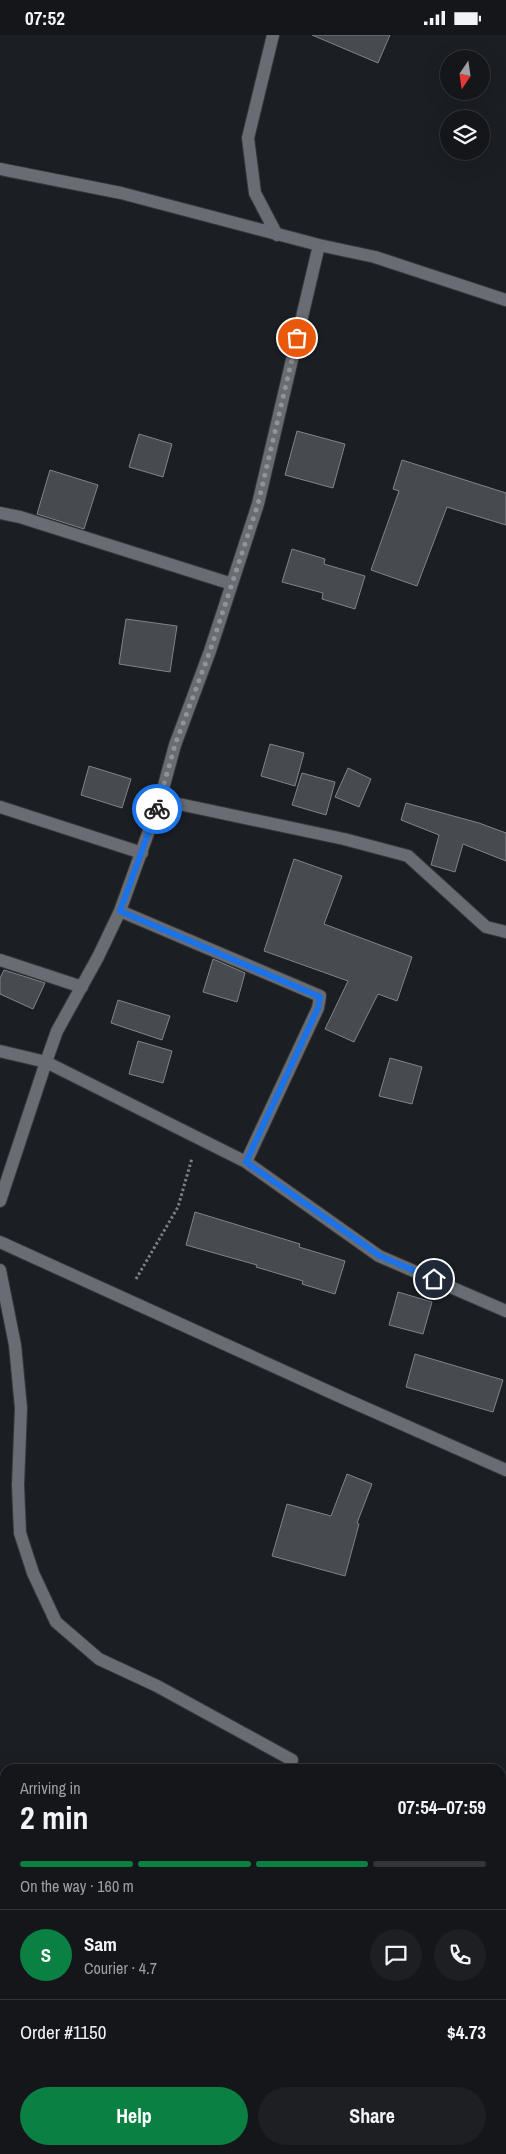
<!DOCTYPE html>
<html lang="en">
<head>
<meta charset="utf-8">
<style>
	:root { --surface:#14161a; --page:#1d1f23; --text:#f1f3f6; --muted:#9d9fa2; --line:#333539; --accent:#0b8043 }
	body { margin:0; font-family:"Archivo Narrow",sans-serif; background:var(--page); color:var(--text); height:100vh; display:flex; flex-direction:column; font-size:19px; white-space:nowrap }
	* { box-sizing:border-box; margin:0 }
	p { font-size:16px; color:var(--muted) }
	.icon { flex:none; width:28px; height:28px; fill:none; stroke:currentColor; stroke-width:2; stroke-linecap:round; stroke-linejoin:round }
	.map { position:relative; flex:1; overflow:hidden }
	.details { position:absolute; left:0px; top:1729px; width:506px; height:391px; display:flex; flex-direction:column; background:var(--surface); border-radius:15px 15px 0 0; box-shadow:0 5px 20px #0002,0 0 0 1px var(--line) }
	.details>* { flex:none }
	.needle { width:32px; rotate:193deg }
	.controls { position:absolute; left:440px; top:15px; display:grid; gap:10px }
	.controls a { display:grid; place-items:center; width:50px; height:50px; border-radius:50%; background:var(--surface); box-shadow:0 5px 20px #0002,0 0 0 1px var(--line); font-size:25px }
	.pin { position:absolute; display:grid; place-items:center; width:42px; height:42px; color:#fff; margin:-21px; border:2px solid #fff; border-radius:50%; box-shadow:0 1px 5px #0007 }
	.courier { position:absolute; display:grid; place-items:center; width:50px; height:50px; margin:-25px; border:4px solid #1a73e8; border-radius:50%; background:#fff; color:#222; box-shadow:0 1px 6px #0007 }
	.head em { font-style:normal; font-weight:800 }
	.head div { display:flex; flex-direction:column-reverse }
	.head { display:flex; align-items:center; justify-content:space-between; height:85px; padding:0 20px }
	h1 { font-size:32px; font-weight:800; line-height:38px }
	.bar { display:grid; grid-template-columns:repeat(4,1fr); gap:8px 5px; align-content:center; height:60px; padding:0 20px }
	.bar i { height:6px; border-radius:4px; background:var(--line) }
	.bar .current { background:var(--accent) }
	.bar p { grid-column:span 4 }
	.line { display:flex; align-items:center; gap:12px; padding:0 20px; border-top:1px solid var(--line) }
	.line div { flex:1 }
	.round { display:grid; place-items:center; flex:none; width:52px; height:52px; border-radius:26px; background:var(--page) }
	.button { display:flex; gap:10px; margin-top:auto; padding:10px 20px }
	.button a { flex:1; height:58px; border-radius:30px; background:var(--accent); color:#fff; font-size:20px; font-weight:800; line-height:58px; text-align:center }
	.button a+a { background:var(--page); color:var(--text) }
	.status { display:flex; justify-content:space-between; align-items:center; height:35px; padding:0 25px; background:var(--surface); direction:ltr }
	.status svg { height:14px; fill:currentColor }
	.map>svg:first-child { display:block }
	.building { fill:#474a4f; stroke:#80848a }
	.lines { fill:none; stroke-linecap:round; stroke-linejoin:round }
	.minor-casing { stroke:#36383c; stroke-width:14 }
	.path { stroke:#7c7f83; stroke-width:3; stroke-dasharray:2.5 2.5; stroke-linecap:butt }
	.minor { stroke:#696d73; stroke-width:12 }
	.done { stroke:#919397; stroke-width:5; stroke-dasharray:0 9 }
	.route { stroke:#1a73e8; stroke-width:6 }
</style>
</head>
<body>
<div class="status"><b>07:52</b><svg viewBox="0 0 49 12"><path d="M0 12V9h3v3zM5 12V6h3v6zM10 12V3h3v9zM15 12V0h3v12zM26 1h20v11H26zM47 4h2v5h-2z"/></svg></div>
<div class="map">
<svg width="506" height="2119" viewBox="0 0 506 2119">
	<rect width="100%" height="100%" fill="#1b1e23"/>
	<path class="building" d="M312 0H390L378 28Z
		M297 396 345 409 333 453 285 440Z
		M139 399 172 409 163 442 129 432Z
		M402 425 506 458V490L447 472 417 551 371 535 399 456 393 454Z
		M50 435 98 450 84 494 37 479Z
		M292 514 325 524 324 529 365 541 355 574 322 564 323 558 282 547Z
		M126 584 177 591 170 637 119 629Z
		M270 709 304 718 295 751 261 741Z
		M89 731 131 744 122 773 81 760Z
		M348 733 371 744 359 772 335 762Z
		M302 738 335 747 326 780 292 770Z
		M406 768 479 788 506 798V826L463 809 455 837 431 830 439 800 401 785Z
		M294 824 342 841 324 889 412 922 397 966 378 959 354 1007 325 994 348 946 264 916Z
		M213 924 245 938 237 967 203 957Z
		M4 935 45 948 33 974 0 959V943Z
		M118 965 170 981 162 1005 111 988Z
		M138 1006 172 1016 163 1048 129 1039Z
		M390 1023 422 1032 412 1069 379 1061Z
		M195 1177 300 1209 299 1212 345 1226 335 1259 302 1249 303 1246 256 1232 257 1230 186 1210Z
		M398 1257 432 1267 423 1299 389 1290Z
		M415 1319 503 1345 493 1377 406 1352Z
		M347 1439 372 1449 357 1488 359 1489 345 1541 272 1521 287 1469 331 1481Z"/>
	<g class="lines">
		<g class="minor-casing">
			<path id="minor" d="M273 0 248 103 255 158 277 200
				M0 134 121 158 319 210
				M0 478 20 482 232 549
				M160 765 344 804 408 821 486 892 506 897
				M0 772 142 818
				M120 876 320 961 318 973 246 1127
				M0 925 82 952
				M0 1016 46 1027 57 996 98 922 120 876 160 765 175 710 210 616 258 469 319 210 375 222 506 265
				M0 1166 46 1027 246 1127 379 1221 506 1276
				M0 1207 343 1363 506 1435
				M0 1235 15 1310 21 1373 18 1450 20 1498 33 1538 56 1587 99 1624 157 1651 292 1725"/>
		</g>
		<path class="path" d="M136 1244 178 1172 192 1123"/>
		<use href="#minor" class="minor"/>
	</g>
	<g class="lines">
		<path class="done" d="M157 774 175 710 210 616 258 469 297 303"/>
		<path class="route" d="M157 774 120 876 320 962 318 973 246 1127 380 1221 434 1244"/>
	</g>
</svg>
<div class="controls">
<a><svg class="needle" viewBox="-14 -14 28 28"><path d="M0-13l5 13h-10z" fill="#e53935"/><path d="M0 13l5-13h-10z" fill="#9d9fa2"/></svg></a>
<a><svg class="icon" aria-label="layers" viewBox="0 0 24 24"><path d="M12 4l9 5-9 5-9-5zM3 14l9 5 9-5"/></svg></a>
</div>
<div class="pin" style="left:297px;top:303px;background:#ea580c"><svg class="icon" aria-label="bag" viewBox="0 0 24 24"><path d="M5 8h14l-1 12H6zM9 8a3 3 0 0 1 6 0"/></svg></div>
<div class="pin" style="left:434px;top:1244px;background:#1f2937"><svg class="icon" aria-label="home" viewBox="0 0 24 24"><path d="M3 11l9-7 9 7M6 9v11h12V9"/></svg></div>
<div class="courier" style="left:157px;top:774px"><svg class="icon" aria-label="bike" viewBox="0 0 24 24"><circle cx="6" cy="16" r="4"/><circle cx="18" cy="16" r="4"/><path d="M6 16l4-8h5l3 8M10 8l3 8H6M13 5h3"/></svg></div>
<section class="details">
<div class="head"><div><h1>2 min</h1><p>Arriving in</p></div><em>07:54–07:59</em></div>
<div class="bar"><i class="current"></i><i class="current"></i><i class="current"></i><i></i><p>On the way · 160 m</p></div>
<div class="line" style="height:90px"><b class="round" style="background:var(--accent);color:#fff">S</b><div><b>Sam</b><p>Courier · 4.7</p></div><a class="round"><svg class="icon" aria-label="chat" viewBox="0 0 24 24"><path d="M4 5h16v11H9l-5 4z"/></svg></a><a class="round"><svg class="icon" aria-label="phone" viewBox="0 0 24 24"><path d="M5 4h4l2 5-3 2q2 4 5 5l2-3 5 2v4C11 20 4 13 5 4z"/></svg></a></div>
<div class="line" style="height:65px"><div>Order #1150</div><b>$4.73</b></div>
<div class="button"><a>Help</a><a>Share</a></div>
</section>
</div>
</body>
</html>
